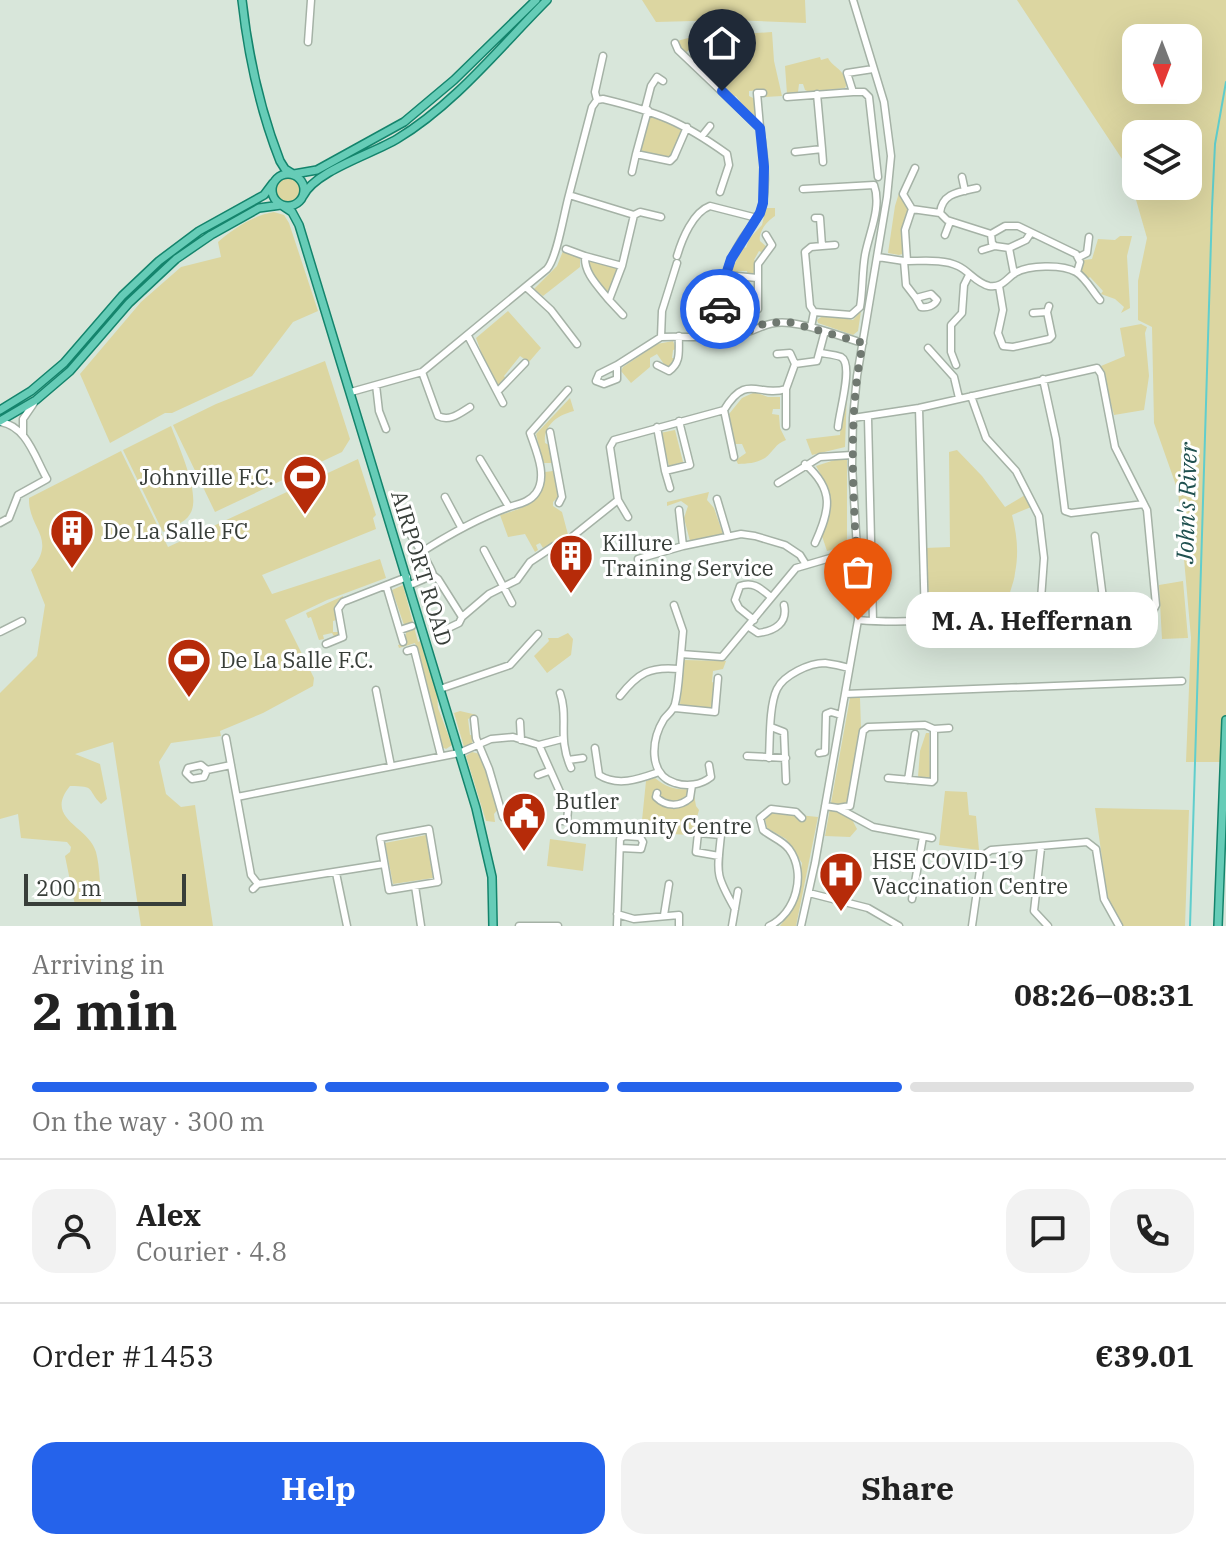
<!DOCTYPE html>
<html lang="en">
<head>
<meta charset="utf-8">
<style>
	:root { --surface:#fff; --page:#f2f2f2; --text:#222; --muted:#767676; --line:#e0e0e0; --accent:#2563eb }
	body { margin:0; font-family:"IBM Plex Serif",serif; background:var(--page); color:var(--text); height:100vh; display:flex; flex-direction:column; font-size:30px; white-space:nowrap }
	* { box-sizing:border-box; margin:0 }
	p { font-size:26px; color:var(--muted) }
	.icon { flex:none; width:44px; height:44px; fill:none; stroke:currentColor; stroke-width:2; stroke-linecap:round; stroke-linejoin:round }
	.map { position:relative; height:926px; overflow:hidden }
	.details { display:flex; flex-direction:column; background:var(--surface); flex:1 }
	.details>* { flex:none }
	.needle { width:52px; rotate:180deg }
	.tools { position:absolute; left:1122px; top:24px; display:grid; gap:16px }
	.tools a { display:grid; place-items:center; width:80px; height:80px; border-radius:16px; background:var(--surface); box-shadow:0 8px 32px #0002; font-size:40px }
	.scale { position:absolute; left:24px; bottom:20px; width:162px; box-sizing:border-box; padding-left:8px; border:4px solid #383e39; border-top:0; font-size:22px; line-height:28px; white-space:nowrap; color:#383e39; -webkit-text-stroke:6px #fff; paint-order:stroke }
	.pin { position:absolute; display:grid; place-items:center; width:68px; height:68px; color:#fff; margin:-82px -34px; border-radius:50% 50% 50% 0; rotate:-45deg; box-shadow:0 0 8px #0007 }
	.pin .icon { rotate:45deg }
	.courier { position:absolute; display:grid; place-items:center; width:80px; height:80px; margin:-40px; border:6px solid #2563eb; border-radius:50%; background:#fff; color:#222; box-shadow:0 2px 10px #0007 }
	.bubble { position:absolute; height:56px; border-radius:24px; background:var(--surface); box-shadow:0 8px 32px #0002; font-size:26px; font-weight:700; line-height:56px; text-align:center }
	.overview em { font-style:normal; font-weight:700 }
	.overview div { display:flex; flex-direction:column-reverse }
	.overview { display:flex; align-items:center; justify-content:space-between; height:136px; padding:0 32px }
	h1 { font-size:52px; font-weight:700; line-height:60px }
	.bar { display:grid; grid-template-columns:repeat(4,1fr); gap:12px 8px; align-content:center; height:96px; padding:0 32px }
	.bar i { height:10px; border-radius:6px; background:var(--line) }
	.bar .selected { background:var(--accent) }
	.bar p { grid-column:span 4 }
	.line { display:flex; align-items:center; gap:20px; padding:0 32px; border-top:2px solid var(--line) }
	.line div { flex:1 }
	.round { display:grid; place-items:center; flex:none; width:84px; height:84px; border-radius:24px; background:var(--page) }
	.action { display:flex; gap:16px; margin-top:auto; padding:16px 32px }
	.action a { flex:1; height:92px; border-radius:24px; background:var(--accent); color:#fff; font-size:32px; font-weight:700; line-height:92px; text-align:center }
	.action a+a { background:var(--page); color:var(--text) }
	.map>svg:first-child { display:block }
	.green { fill:#dcd6a1; fill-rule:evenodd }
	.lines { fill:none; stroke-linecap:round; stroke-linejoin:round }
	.stream { stroke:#60cecd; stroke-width:2 }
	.minor-casing { stroke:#a5b2a6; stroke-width:9 }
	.major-casing { stroke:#14846c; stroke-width:10 }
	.minor { stroke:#fff; stroke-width:6 }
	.major { stroke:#66ccb7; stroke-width:7 }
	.done { stroke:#707971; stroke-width:8; stroke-dasharray:0 14.4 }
	.route { stroke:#2563eb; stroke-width:10 }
	.labels { text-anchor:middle; stroke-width:6; stroke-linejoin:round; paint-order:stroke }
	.poi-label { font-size:22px; fill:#383e39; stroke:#fff; text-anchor:start }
	.street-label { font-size:22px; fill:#383e39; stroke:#fff }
	.water-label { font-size:24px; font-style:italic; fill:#1f504f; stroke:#fff }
</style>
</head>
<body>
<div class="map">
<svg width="1226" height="926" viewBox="0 0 1226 926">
	<rect width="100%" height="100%" fill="#d8e6da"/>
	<path class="green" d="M642 0H805L806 23 730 20 656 22Z
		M1017 0H1226V762H1186L1191 638 1178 491 1154 423 1152 327 1138 320V281L1147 238 1126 165ZM1136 38H1188V90H1136ZM1136 134H1188V186H1136Z
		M772 32 774 61 782 96 765 97 764 90 749 91V96L755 99V116H751L736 96 733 97 705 71 706 67 699 61 691 59 696 50 693 47 685 53 677 41 692 37Z
		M820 57 821 60 828 58C834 69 843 67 847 84L845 88 809 92 805 90 803 84H799L798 92 787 94 785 66Z
		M650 114 683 127 672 155 667 158 641 152Z
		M275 190a13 13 0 1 1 26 0a13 13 0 1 1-26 0Z
		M899 193 909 209 902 231 906 253 899 255 888 253 895 206Z
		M766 208H775V216C767 221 758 232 760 241L768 248 763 253 759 251 754 260 757 262 753 275 748 276 747 271H738L737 275 731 272 743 246 746 248 749 239 762 225Z
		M274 212 284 215 289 223 318 311 293 322 252 376 172 413H165L110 443 80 374 141 302 181 267 221 257 218 242C233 229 254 215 274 212Z
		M1120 236H1132L1127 256 1130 308 1121 313 1124 307 1115 299 1101 294 1103 291 1090 277 1088 279 1081 272 1084 260 1092 259 1098 239 1115 240Z
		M563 251 580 257V267L543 296 534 289 557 266Z
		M589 261 616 268 617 272 609 292 605 291 588 269Z
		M508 311 541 348 529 362 520 356 504 376 507 380 499 386 488 371 476 338Z
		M861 311 858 331 853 335 818 323 817 320 824 315 853 320Z
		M1141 324 1147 327 1145 333 1149 376 1144 410 1114 415 1101 366 1125 356 1120 328Z
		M673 341 676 349 673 350 672 358H676L671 368 666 367 657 354 650 358V367L631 383 621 371 623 367 657 344Z
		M325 361 350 439 342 452 215 512 173 425 216 404Z
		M847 390 845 447 812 455 806 439 840 435 842 405Z
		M755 392 768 397H780V409H773L772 414 779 415 780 428 786 440C775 444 774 451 765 458 757 463 747 464 738 464L736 460 746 453 742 444H734L729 414 742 398Z
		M570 398 574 411C558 415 543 425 545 443L551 446 554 463H543L536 434Z
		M171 426C178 445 202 496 190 514 185 523 172 527 163 532L123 450Z
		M675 430 683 462 669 466 660 433Z
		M957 450 982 476 1005 507 1025 495 1031 507 1012 515C1017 535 1019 553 1015 573 1014 584 1008 593 1008 605L1031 607V610L935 616 929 613 925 548 950 547 949 452Z
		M121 451 168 547 358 459 376 515 373 518 376 529 262 575 272 594 380 559 386 578 327 600 285 620 314 678 313 686 263 713 220 731 221 736 171 743 159 762 166 794 181 807 195 805 213 926H141L113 742 75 754 100 764 107 799 101 804C86 789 97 786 70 786 43 819 89 826 96 852 100 868 100 886 101 902L75 905 65 856 70 852 71 847 67 842 21 838 18 814 0 819V693L37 656 45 605 31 570C58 538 28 529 29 498Z
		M847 456V546L827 551 822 536C835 507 832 493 816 466Z
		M553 471 556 472 559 496 553 502V506L562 512 575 561 568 564 552 552 556 548 554 544 543 548 540 543 536 545 538 550 535 552 525 534 508 537 500 515C527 507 542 503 545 472Z
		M709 492 707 500 714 508 723 534 690 541 684 518 688 506 681 501 667 506V502Z
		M1183 581 1188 638 1162 639 1159 585Z
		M403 585 418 642 420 641 437 695 438 708 452 745 446 749 442 747 415 643 399 648 398 645 406 643V631L414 628 404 625 392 590Z
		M343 596 344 599 336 606V620L333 621V632H339L340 637 335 638 332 633 323 635 324 639 319 640 311 617 308 618 306 613Z
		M568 633 573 639 571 655 547 673 534 656 549 641 548 638H558Z
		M683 660 726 661 723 669 713 671 712 682 716 684 713 708 680 705Z
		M850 698H860L861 728 847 810 857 829 850 837 825 836Z
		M460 711 477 715 468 719 470 735H474L472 744 468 747H464L454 713Z
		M926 733H929L930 777H918L920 751Z
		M472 752 480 754 485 764 498 809 494 814 495 822 486 821 466 756Z
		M655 778C668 789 677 790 693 789L696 806 699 810 692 835 649 833 641 830 646 781Z
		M945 791 967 792 969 815 976 816 979 850 939 845Z
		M1095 808 1189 810 1185 926H1123L1108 901Z
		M770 812 818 817 796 926H780L794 907 802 863 786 839 767 828 765 819Z
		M426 835 433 878 393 884 385 843Z
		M550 839 586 844 583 871 547 866Z"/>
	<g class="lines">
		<path class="stream" d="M1190 926 1212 208 1215 144 1226 82"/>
		<g class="minor-casing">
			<path id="minor" d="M308 42 311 0
				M675 43 678 50 760 128C764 152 767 179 763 203 760 218 749 228 741 241 723 269 718 303 721 337
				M873 69 847 73 853 92H864L869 97 878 177
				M787 97 853 92
				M597 100 603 99C657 112 681 121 727 154L729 165 720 192
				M645 109 651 86 657 77 663 81
				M648 110 636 154 670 161 674 157 687 127
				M760 127 757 93H763
				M702 136 710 126
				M822 149 823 162
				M795 152 822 149 817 94
				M915 168 903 194 912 209 940 213
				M632 172 636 154
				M962 177 965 191
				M977 188C959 192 942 193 940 213L947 220 991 234
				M803 189 874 185C882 207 869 233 865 255 862 272 863 290 860 307L851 315 814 312 811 327
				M569 195 592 107 597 100 595 92 603 56
				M991 234 1005 226H1018L1076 254 1080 262 1077 272
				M991 234 992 243 995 246 1009 248
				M945 235 950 222
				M822 246 835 245
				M1009 248 1026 240 1030 234
				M1009 248 1014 274
				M566 249 585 256
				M982 250 995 246
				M677 256C682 239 693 212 710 206L757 218
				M878 257 904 261
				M1079 257 1087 253 1089 237
				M904 261 906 285 916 298 931 294 937 300C934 306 927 308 921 307L916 298
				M907 261 905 230 912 209
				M909 261C924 261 944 259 958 266 969 271 976 283 989 286 1002 288 1006 279 1015 273 1028 265 1062 264 1076 272 1085 277 1093 292 1100 300
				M727 275 757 278
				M999 286 1003 310 998 333 1003 346 1013 347 1049 339 1052 336 1047 312 1049 306
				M526 287 551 310 577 344
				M609 300C599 287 584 274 585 256L622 266
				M758 309V264L772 245 766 235
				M814 312 810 306 805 252 811 247 822 246 820 218H815
				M1033 313 1047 312
				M623 315 609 300 622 266 634 215
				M468 336 503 403
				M661 337C687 336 711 339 737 335 759 331 765 320 790 323 815 326 839 336 863 343
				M661 337 662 311 677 263
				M928 348 954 377 959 398
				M821 353C827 354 836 355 841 357 854 364 839 412 838 427
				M777 354 790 353 795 364
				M617 365 599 374 596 381 604 384 617 379V365L661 337
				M657 365 669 371C682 362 678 350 679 336
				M956 365 951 352V325L962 313 964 285 969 275
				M422 372 438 416C450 422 460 413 470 407
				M1043 379 1056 439 1065 511 1071 513 1144 504
				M376 385 379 411 386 429
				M498 391 525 363
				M351 392 422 372 547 269C557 258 564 213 569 195L634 215 640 212 661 217
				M971 396 986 438 1016 471 1039 516 1044 558 1040 613
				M919 408 925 619
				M724 410 734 457
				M853 418 919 408 1097 368 1101 374 1115 447 1147 510 1156 605 1153 611C1114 617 1076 612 1036 614 978 616 916 625 858 620
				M868 418 873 621
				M0 422C27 426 35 458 47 479L18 495 9 518 0 523
				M786 426V389L795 364 817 361 825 331
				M657 427 665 471 690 465 679 421
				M550 432 562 497 559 503
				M23 435V419L34 403
				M480 459 509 507
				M805 464C835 490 830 510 815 543
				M665 471 670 488
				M778 483 820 457 852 455
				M445 497 461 527
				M717 499 728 536
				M618 500 628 517
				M679 510 683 546
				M401 519C408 532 432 566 433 575L438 579 462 617
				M573 536 618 500 610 447 614 440 724 410C747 372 758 398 786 389
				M1095 536 1105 614
				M484 550 512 603
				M420 553C448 535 476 519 509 507 518 504 530 502 536 493 548 476 536 451 530 433L568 390
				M639 569 638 559 683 546 741 534 755 536 785 545 800 555 805 563
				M386 585 403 642
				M410 585 433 575
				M674 605 683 631 681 654
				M754 620 739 608 735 600 740 586C754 581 761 589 771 597
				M749 627 758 633C775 631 788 623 784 605
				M400 630 412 626
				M0 632 22 621
				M438 633 459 623 462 617 489 594 517 580 530 562 554 546
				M326 644 343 637 338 609 343 602 407 577
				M407 651 414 649 441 756
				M440 689 510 665 538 634
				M376 690 391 766
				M560 693C569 718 557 737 571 768
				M845 694 1182 681
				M620 696C638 673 650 666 679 669
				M675 708 715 712 718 678
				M474 719 476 738 489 769 503 817
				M520 722 521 740
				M771 727 784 732 786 781
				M934 729 949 728
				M226 738 251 875 258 884
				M539 745 568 810 567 821H559
				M595 748 599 775C618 787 639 779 659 772
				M819 753 825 752 826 714 831 712 841 715
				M747 756 786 758
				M769 758C770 740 769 705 777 689 784 675 809 663 825 663 833 664 842 666 849 668
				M568 760 583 758
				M709 765 711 777C701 785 687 787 675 783 648 775 651 740 664 719 668 714 673 711 675 704 679 689 679 671 681 654L722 657 796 568 837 556 857 554
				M207 770 201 765 188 768 186 773 192 779 204 777 207 770 231 765
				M538 775 549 771
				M908 780 915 734
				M657 793 656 797C666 807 680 807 690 798L692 785
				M237 797 459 753 491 739 513 737 539 745 562 739
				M825 806 838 808 873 827 932 838
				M838 808 850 806 863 731 868 727 925 725 934 729V780L932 782 888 778
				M429 829 438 882 389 890 380 838Z
				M1041 848 1034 911 1048 926
				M719 856 696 852 698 833 721 835C717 874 715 874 735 909
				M336 873 347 926
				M415 886 421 926
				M253 889 258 884 384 864
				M809 893 868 908 899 926
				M912 899 923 837
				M617 914 634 919 679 915V925
				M664 915 669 884
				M519 926H558
				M617 926 620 839 624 836 640 837 643 842 641 849 620 848
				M732 926 738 891
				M769 926C796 914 807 873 789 849 782 840 771 837 763 830L760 818 771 809 796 812 802 818
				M801 926 815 863 858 620 859 583 852 465 853 418 857 376 887 197 891 156 884 102 853 0
				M972 926 981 863 985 854 991 850 1087 842 1096 849 1104 899 1119 926"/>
		</g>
		<g class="major-casing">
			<path id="major" d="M242 0C248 54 260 110 280 161L285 169 293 174
				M272 190a16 16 0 1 1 32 0a16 16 0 1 1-32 0Z
				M294 174 317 170 404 122 454 80 536 0
				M303 196C315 171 372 154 397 139 455 104 500 47 547 0
				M283 206 292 212 299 225 476 808 492 877 493 926
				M0 410 31 391 64 363 122 296 159 261 199 231 264 195 273 183
				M0 421 36 400 70 371 129 303 176 259 211 235 259 208 281 205
				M1218 926 1226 720"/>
		</g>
		<use href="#minor" class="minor"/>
		<use href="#major" class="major"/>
	</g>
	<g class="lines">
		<path class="done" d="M720 309 721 337 757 329 764 323 789 322 863 343C850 404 852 465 855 527 857 558 860 588 858 620"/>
		<path class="route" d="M720 309 721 290 731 259 760 213 763 203 764 167 760 128 722 91"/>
	</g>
	<defs>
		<g id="stadium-pin" transform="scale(2.3)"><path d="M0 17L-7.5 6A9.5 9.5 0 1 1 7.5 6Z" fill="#b62b09" stroke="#fff"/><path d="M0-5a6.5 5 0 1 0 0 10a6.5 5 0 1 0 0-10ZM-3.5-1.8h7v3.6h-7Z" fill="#fff"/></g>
		<g id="building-pin" transform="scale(2.3)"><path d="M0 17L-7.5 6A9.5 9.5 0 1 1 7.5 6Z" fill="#b62b09" stroke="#fff"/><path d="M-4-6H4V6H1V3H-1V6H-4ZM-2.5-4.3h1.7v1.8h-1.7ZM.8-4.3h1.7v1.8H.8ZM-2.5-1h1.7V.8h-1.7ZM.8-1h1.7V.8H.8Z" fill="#fff"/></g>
		<g id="civic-pin" transform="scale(2.3)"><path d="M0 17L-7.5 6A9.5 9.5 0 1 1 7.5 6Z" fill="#b62b09" stroke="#fff"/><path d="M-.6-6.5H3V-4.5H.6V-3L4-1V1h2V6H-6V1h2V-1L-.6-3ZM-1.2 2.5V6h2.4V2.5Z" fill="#fff"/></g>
		<g id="hospital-pin" transform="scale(2.3)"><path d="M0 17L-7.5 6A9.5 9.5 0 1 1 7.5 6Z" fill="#b62b09" stroke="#fff"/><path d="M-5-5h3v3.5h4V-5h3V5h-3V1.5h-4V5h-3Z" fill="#fff"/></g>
	</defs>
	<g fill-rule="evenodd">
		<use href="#stadium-pin" x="305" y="477"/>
		<use href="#building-pin" x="72" y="531"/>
		<use href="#building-pin" x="571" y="556"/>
		<use href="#stadium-pin" x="189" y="660"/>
		<use href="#civic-pin" x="524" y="814"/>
		<use href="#hospital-pin" x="841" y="874"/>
	</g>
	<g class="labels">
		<g class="poi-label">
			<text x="274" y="485" text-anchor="end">Johnville F.C.</text>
			<text x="103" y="539">De La Salle FC</text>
			<text x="602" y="551">Killure<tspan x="602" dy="25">Training Service</tspan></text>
			<text x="220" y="668">De La Salle F.C.</text>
			<text x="555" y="809">Butler<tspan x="555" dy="25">Community Centre</tspan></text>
			<text x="872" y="869">HSE COVID-19<tspan x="872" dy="25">Vaccination Centre</tspan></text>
		</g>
		<g class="street-label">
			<text transform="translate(422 568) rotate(73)" y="8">AIRPORT ROAD</text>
		</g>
		<g class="water-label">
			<text transform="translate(1187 503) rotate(-88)" y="8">John's River</text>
		</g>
	</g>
</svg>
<div class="tools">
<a><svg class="needle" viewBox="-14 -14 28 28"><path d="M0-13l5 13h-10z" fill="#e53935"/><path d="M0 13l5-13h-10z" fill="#767676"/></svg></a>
<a><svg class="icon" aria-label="layers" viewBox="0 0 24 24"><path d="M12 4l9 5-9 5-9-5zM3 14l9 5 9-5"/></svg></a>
</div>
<div class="scale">200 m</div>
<div class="pin" style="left:858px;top:620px;background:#ea580c"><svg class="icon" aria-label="bag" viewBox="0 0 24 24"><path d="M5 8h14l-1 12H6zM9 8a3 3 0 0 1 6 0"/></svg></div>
<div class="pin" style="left:722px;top:91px;background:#1f2937"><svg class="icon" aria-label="home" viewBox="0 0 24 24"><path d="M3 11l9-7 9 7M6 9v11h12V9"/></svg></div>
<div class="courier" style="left:720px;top:309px"><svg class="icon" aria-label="car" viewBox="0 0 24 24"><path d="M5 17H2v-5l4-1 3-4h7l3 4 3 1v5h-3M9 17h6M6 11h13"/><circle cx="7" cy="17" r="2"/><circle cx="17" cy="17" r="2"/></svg></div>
<div class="bubble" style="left:906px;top:592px;width:252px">M. A. Heffernan</div>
</div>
<section class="details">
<div class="overview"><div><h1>2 min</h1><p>Arriving in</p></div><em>08:26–08:31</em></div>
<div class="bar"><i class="selected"></i><i class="selected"></i><i class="selected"></i><i></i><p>On the way · 300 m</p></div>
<div class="line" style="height:144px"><a class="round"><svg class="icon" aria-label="person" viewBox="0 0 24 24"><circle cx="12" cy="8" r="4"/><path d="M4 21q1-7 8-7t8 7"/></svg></a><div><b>Alex</b><p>Courier · 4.8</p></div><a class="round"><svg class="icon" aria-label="chat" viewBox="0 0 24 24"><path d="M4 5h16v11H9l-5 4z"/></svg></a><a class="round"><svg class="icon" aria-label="phone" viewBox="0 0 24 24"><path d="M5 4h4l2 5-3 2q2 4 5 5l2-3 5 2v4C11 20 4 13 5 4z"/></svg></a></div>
<div class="line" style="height:104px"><div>Order #1453</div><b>€39.01</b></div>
<div class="action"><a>Help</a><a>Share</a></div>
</section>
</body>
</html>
